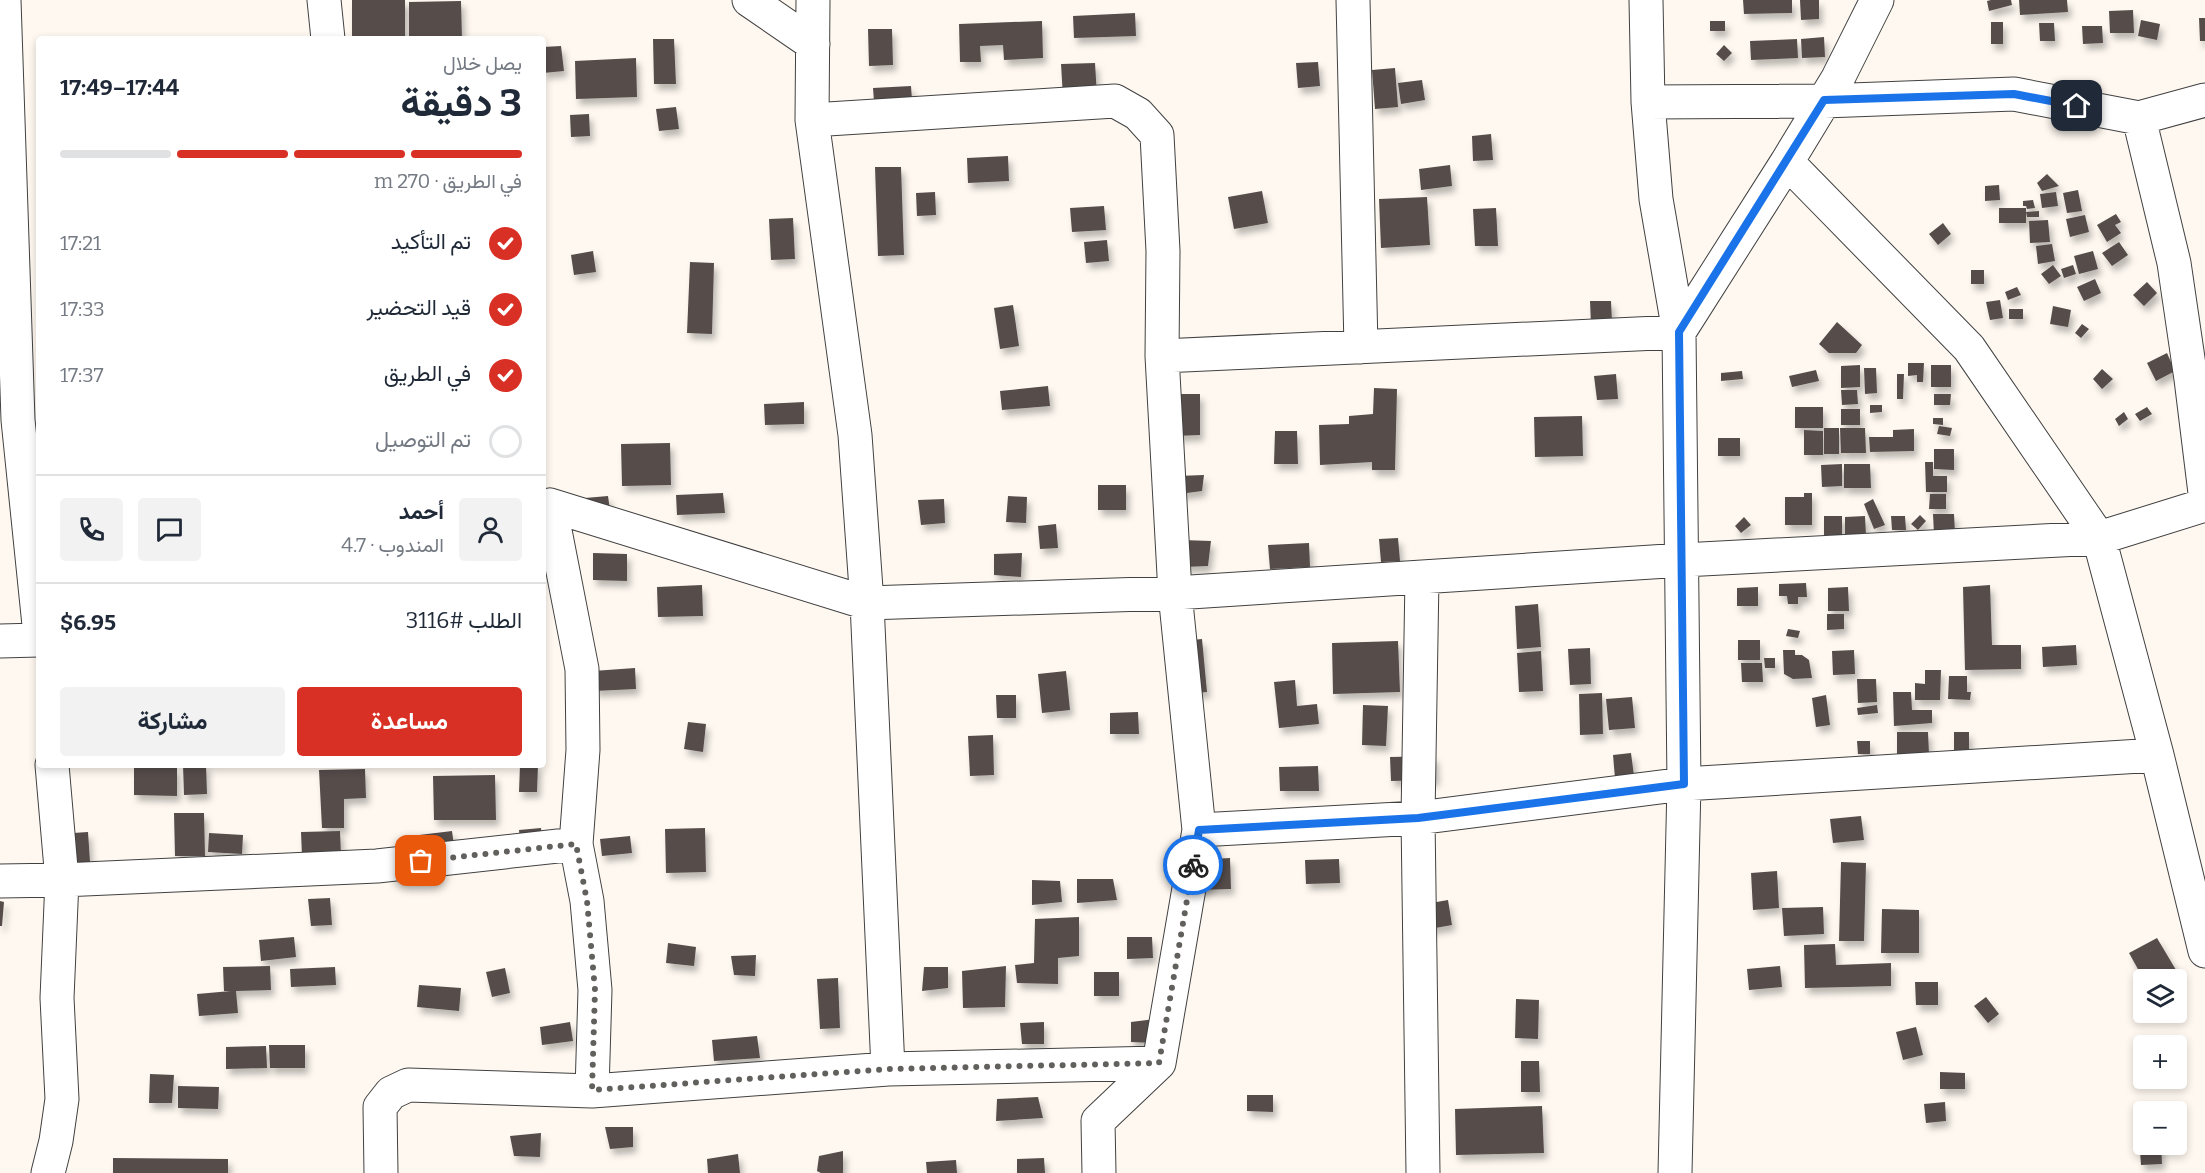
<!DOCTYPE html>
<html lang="ar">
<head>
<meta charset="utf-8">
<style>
	:root { --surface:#fff; --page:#f2f2f3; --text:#1f2937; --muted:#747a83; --line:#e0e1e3; --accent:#d93025 }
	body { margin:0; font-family:Bitter,Vazirmatn,serif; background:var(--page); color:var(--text); direction:rtl; height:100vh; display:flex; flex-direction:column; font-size:22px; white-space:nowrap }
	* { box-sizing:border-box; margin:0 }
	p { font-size:20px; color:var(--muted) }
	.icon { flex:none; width:33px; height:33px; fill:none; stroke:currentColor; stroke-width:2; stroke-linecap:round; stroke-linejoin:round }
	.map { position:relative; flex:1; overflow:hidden; direction:ltr }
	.details { position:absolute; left:36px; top:36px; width:510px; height:732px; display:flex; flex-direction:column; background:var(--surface); border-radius:6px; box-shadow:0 3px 9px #0003; direction:rtl }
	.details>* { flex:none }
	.controls { position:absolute; left:2133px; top:969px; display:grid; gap:12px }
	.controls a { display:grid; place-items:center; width:54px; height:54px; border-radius:6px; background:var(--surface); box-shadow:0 3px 9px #0003; font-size:30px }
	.pin { position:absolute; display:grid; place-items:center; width:51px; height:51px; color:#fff; margin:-26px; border-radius:12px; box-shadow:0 3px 9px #0006 }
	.courier { position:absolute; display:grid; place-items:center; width:60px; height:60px; margin:-30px; border:4px solid #1a73e8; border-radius:50%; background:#fff; color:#222; box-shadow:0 2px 8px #0007 }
	.headline em { font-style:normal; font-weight:700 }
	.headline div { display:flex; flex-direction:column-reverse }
	.headline { display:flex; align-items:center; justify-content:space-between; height:102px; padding:0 24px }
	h1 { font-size:39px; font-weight:700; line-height:45px }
	.bar { display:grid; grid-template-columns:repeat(4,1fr); gap:9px 6px; align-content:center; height:72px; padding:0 24px }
	.bar i { height:8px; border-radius:4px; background:var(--line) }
	.bar .current { background:var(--accent) }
	.bar p { grid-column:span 4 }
	.line { display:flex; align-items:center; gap:15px; padding:0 24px; border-top:2px solid var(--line) }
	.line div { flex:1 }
	.round { display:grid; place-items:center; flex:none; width:63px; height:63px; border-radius:6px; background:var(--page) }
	ol { padding:0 24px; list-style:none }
	li { display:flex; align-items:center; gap:18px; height:66px }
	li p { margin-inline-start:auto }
	li .icon { padding:6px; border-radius:50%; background:var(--accent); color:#fff; stroke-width:4 }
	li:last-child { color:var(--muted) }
	li i { width:33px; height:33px; border:3px solid var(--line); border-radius:50% }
	.button { display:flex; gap:12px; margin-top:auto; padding:12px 24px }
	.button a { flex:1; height:69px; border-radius:6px; background:var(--accent); color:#fff; font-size:24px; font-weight:700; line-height:69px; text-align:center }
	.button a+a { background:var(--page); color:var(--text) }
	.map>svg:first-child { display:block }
	.building { fill:#564d4b; filter:url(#shadow) }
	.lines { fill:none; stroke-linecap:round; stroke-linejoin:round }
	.street-casing { stroke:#414141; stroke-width:35 }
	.street { stroke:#fff; stroke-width:33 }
	.done { stroke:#62605d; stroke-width:6; stroke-dasharray:0 10.8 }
	.route { stroke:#1a73e8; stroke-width:8 }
</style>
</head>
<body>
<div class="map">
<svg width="2205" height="1173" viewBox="0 0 2205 1173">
	<defs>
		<filter id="shadow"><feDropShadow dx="3.5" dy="6" stdDeviation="3" flood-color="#0004"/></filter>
	</defs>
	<rect width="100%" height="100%" fill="#fef8f0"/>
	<path class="building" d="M352 0H405V39H352Z
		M1743 0H1792V13L1744 14Z
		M1800 0H1819V19L1801 20Z
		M1991 0H2011L2012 5 1989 11 1987 1Z
		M2019 0H2067L2068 12 2020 15Z
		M461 1 462 39H409V2Z
		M2133 10 2134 33H2110L2109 11Z
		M1135 13 1136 36 1074 38 1073 16Z
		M2199 18H2205V41H2200Z
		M2141 20 2160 24 2157 40 2138 36Z
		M1042 21 1043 58 1004 60 1003 45 980 46 981 62H960L959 24Z
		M1710 21H1725V31H1710Z
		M1991 22H2003V44H1991Z
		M2039 23H2054L2055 41H2040Z
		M2082 26H2102L2103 43 2083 44Z
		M868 29H892L893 65 869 66Z
		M1824 37 1825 57 1802 58 1801 39Z
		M653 39H674L676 84H654Z
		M1797 39 1798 58 1751 60 1750 41Z
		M1724 45 1732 53 1724 61 1716 54Z
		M561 46 564 71 543 73V47Z
		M636 58 637 97 576 99 575 61Z
		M1318 62 1320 86 1298 88 1296 63Z
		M1095 63 1097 96 1063 97 1061 64Z
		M1395 68 1398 107 1375 109 1372 70Z
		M1422 80 1425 100 1401 104 1398 83Z
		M911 86 913 114 875 115 873 88Z
		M676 107 679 129 659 131 656 109Z
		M589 114 590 136 571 137 570 115Z
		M1491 134 1493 160 1473 161 1472 136Z
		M1008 156 1009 181 968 183 967 158Z
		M1450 165 1452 186 1421 190 1419 169Z
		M875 167H901L904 255 878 256Z
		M2047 174 2059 186 2042 191 2037 183Z
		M1999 185 2000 200 1985 201V186Z
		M2078 190 2082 211 2067 213 2063 193Z
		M1262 191 1268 223 1234 229 1228 197Z
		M935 192 936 215 917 216 916 193Z
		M2056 192 2058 206 2042 208 2040 194Z
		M1427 197 1430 245 1381 248 1379 199Z
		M2033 200 2035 208 2027 209 2026 206H2023V201Z
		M1104 206 1106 230 1072 232 1070 208Z
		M1496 208 1498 246H1475L1473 209Z
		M1999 208H2026V223H1999Z
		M2039 211V217H2027L2026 212Z
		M2116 214 2121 222 2115 225 2121 233 2107 242 2097 225Z
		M2085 215 2089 232 2070 237 2066 219Z
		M793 218 795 259 771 260 769 219Z
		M2048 220 2050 242 2030 243 2029 221Z
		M1943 223 1951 234 1938 245 1929 234Z
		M1107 240 1109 261 1086 263 1084 242Z
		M2119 242 2128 255 2112 266 2102 253Z
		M2052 244 2055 261 2038 264 2036 246Z
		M593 251 596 272 574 275 571 255Z
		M2093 251 2098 269 2079 274 2074 256Z
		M690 262 714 263 712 334 687 333Z
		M2053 265 2061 276 2049 284 2041 274Z
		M2073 265 2076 274 2064 278 2061 269Z
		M1971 270H1984V284H1971Z
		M2095 279 2101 293 2084 301 2077 287Z
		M2147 282 2157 293 2144 306 2133 295Z
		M2017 287 2021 295 2008 300 2005 292Z
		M2000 300 2003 318 1990 320 1986 302Z
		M1590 301H1611L1612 323 1591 324Z
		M1013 305 1019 346 1000 349 994 308Z
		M2053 306 2071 310 2068 327 2050 324Z
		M2009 309H2023V319H2009Z
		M1837 322 1862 345 1856 353H1829L1819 344Z
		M2082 324 2089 329 2081 338 2075 333Z
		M2167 353 2175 371 2156 381 2147 363Z
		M1908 363H1924L1923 382H1917V375L1908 376Z
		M1860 365V387L1841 388V366Z
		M1931 365H1951V387H1931Z
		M1864 368H1876L1877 393 1865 394Z
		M2102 369 2113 379 2102 389 2093 379Z
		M1816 370 1819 381 1792 387 1789 376Z
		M1742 371 1743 379 1721 381V373Z
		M1616 374 1618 399 1597 400 1594 376Z
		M1897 374H1904L1903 399H1897Z
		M1048 386 1050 406 1002 410 1000 391Z
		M1374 388 1397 389 1395 470H1372V462L1320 465 1319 425 1349 424V416L1373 414Z
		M1841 390H1857L1858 404 1842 405Z
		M1176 394H1200V435L1174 436Z
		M1934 394H1951L1950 405H1934Z
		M804 402V424L765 425 764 404Z
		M1870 405H1882V412L1870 413Z
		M1795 407H1823V428H1795Z
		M2147 407 2152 414 2140 421 2135 414Z
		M1841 409H1860V425H1841Z
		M2124 412 2128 419 2119 426 2115 419Z
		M1582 416 1583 456 1535 457 1534 417Z
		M1933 418H1943V425L1933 424Z
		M1939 426 1952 428 1950 436 1937 434Z
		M1824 428H1839V454H1824Z
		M1840 428H1865L1866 453H1841Z
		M1914 429V451L1870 452 1869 437H1893V430Z
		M1804 430 1823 431V455H1804Z
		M1275 431H1297L1298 464H1274Z
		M1718 438H1740V456H1718Z
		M670 443 671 485 622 486 621 444Z
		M1934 449H1954V470L1934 469Z
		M1925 462H1933V476H1947V492H1926Z
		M1842 464V486L1822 487 1821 465Z
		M1844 464H1870L1871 488H1844Z
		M1204 475 1202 491 1179 494 1177 476Z
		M1098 485H1126V510H1098Z
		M723 493 725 513 677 515 676 495Z
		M1804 493H1812V525H1785V497H1804Z
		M1930 494H1946V509H1929Z
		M608 496 611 517 587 520 585 498Z
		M1008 496 1027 497 1026 523 1006 522Z
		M944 499 945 523 921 525 918 500Z
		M1873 499 1885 525 1874 529 1864 504Z
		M1933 514H1954L1955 533 1934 534Z
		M1920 515 1926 521 1918 530 1911 524Z
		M1824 516H1842V541H1824Z
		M1865 516 1866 536H1845V517Z
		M1891 516H1905L1906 530H1892Z
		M1744 517 1751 525 1741 533 1735 526Z
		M1056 524 1058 548 1040 549 1038 526Z
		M1398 538 1400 561 1381 562 1379 539Z
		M1182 540 1211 541 1208 566 1183 567Z
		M1309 543 1310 567 1270 569 1268 545Z
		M593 553 627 554V581L593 580Z
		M1022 553 1021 577 994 575V554Z
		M1806 583 1807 597H1798V604H1788L1787 596H1779V584Z
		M702 585 703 616 658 617 657 587Z
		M1990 585 1992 645H2021V669L1965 670 1963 587Z
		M1758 587V606H1737V588Z
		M1848 587 1849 611H1828V588Z
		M1538 604 1541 647 1517 649 1515 606Z
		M1827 614H1844V629L1827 630Z
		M1788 629 1800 631 1798 638 1786 636Z
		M1202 639 1207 692 1185 694 1182 641Z
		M1738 640H1760V660H1738Z
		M1398 641 1400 692 1333 694 1332 643Z
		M2076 645 2077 665 2043 667 2042 647Z
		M1590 648 1591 684 1570 685 1568 649Z
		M1783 650H1795V655H1802L1809 660 1812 678 1793 679 1784 674Z
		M1854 650 1855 674 1833 675 1832 651Z
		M1541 651 1543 691 1519 692 1517 653Z
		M1764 658H1775V668H1765Z
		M1741 663H1762L1763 682H1742Z
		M635 668 636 689 594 691 593 671Z
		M1925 670H1941L1940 700H1915V683L1925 684Z
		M1066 671 1070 710 1042 713 1038 674Z
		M1949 676H1967V692H1971L1970 700 1948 699Z
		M1857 679H1876L1877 702 1858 703Z
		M1295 680 1297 706 1317 704 1319 724 1279 728 1274 682Z
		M1893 692H1911L1912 710H1932V723L1894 726Z
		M1602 693 1603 734 1580 735 1579 694Z
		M996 695H1016V718H997Z
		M1826 695 1830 725 1816 727 1812 698Z
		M1632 697 1635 728 1609 730 1606 699Z
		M1363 705 1388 706 1386 746 1362 745Z
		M1877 705 1878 713 1858 715 1857 708Z
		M1138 712 1139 734H1110V713Z
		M688 722 706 724 703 752 684 749Z
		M1897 732H1928L1929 754H1897Z
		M1954 732H1969V752H1954Z
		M993 735 994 775 970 776 968 736Z
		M1857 741H1870V754H1858Z
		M1631 753 1634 776 1615 778 1613 755Z
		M1435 756 1436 780 1391 781 1390 757Z
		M183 765H206L207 794 184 795Z
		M520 765H538L537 792H519Z
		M1318 766 1319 791H1280L1279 767Z
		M134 767 177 768V796L134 795Z
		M365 769 366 798 344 799V828H322L319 770Z
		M495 775 496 820H434L433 776Z
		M174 813H204L205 856H175Z
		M1861 816 1864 840 1833 843 1830 819Z
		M541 828 543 852 521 854 519 830Z
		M705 828 706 872 666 873 665 829Z
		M340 831 341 855 302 856 301 832Z
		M452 831 455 853 413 858 411 836Z
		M88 832 90 862 74 863 73 833Z
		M209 833 243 835 242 854 208 852Z
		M630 836 632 853 602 856 600 839Z
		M1230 858 1231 889 1199 890 1197 860Z
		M1339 859 1340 883 1306 884 1305 860Z
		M1841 862 1866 863 1864 941H1839Z
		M1777 871 1779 908 1753 910 1751 873Z
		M1077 879H1113L1117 900 1077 903Z
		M1032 880 1060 881 1062 902 1032 905Z
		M330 898 332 925 311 926 308 899Z
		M1448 900 1452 925 1418 931 1414 906Z
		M0 901 4 902 2 926H0Z
		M1823 907 1824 934 1784 936 1782 908Z
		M1882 909 1919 910V953H1881Z
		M1079 917V956L1058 958V984L1017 983 1015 965 1034 963 1035 919Z
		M294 937 296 957 261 961 259 940Z
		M1127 937H1152L1153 958 1127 959Z
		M2157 938 2179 975 2172 980H2144L2129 953Z
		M668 943 696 947 694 966 666 963Z
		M1835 944 1836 965 1891 963V986L1805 988 1804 945Z
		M756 955 755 976 734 975 731 956Z
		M270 966 271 990 236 991 238 1013 199 1016 197 994 231 991H224L223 967Z
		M1006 966 1005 1007 963 1008 962 971Z
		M1780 966 1782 987 1749 990 1747 969Z
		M335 967 336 985 291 987 290 969Z
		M924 967H948V988L922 991Z
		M505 968 510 993 492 997 486 972Z
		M1094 972H1119V996H1094Z
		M838 978 840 1028 820 1029 817 979Z
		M1915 982H1938V1005H1916Z
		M419 985 461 988 459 1011 417 1007Z
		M1986 997 1999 1014 1988 1023 1974 1006Z
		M1516 999 1539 1000 1538 1039 1515 1038Z
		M1155 1019V1043L1131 1042V1022Z
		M570 1022 573 1041 542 1045 540 1027Z
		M1044 1022V1044H1022L1020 1023Z
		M1916 1027 1923 1055 1903 1060 1896 1032Z
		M757 1036 760 1058 714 1061 712 1040Z
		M269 1045H305V1068H270Z
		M266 1046 267 1068 226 1069V1047Z
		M1521 1061H1539L1540 1092H1521Z
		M1940 1072 1965 1073V1089H1940Z
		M150 1074 174 1075 172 1103H149Z
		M178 1086 219 1087 218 1109 178 1108Z
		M1247 1095H1273V1112L1247 1111Z
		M1038 1097 1043 1118 996 1121 997 1099Z
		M1945 1102 1946 1121 1926 1123 1924 1104Z
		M1542 1106 1544 1153 1456 1155 1455 1109Z
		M605 1127H633V1147L610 1149Z
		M541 1133 540 1157 514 1156 510 1136Z
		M2139 1137H2144V1144H2161L2162 1164 2141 1165Z
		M843 1151V1173H821L817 1171 819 1156Z
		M738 1154 740 1173H708L707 1159Z
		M113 1158 228 1159V1173H113Z
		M1044 1158 1045 1173H1017V1159Z
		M956 1160 957 1173H927L926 1162Z"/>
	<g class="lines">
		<g class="street-casing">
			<path id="street" d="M4 0 18 420 39 625
				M324 0 328 39
				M749 0 813 44
				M813 0 812 120 855 435 867 603 888 1069
				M1353 0 1361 347
				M1646 0 1648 102 1656 199 1679 332 1684 784 1675 1173
				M1877 0 1838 78 1787 162 1969 348 2099 538 2157 755 2205 951
				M1648 102 1824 101 2014 94 2139 118 2205 100
				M2139 118 2174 263 2191 379 2205 493
				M812 120 1115 101 1138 114 1157 135 1163 251 1162 356 1175 593 1199 830 1159 1063 1098 1121 1099 1173
				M1162 356 1679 332 1787 162
				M550 505 582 669 583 750 576 844 587 901 595 990 592 1091
				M543 514 550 505 867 603 1175 593 1683 560 2099 538 2205 505
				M1422 577 1418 818 1423 1173
				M0 641 39 640
				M1199 830 1418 818 1684 784 2157 755
				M0 881 62 880 377 866 576 844
				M48 1173 56 1141 62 1099 57 998 62 880 52 765
				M381 1173 380 1107 391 1093 408 1085 592 1091 888 1069 1159 1063"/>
		</g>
		<use href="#street" class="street"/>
	</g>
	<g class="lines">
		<path class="done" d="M421 861 576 844 587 901 595 990 592 1090 888 1069 1159 1063 1193 865"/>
		<path class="route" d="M1193 865 1199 830 1418 818 1684 784 1679 332 1824 100 2014 94 2077 106"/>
	</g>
</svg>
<div class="controls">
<a><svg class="icon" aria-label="layers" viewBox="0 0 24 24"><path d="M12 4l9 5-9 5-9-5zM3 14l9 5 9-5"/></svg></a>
<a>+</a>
<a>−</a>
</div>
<div class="pin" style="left:421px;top:861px;background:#ea580c"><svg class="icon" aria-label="bag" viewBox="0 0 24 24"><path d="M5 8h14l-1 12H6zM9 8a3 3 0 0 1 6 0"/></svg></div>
<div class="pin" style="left:2077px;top:106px;background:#1f2937"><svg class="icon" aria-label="home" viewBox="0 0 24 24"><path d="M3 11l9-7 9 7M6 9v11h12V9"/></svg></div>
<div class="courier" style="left:1193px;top:865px"><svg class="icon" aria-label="bike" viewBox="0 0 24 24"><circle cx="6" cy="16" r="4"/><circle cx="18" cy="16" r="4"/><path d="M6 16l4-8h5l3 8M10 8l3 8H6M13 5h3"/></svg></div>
<section class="details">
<div class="headline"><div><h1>3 دقيقة</h1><p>يصل خلال</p></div><em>17:44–17:49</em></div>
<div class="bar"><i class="current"></i><i class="current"></i><i class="current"></i><i></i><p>في الطريق · 270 m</p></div>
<ol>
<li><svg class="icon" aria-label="check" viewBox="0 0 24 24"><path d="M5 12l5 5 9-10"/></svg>تم التأكيد<p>17:21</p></li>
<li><svg class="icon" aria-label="check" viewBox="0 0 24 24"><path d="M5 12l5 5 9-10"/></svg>قيد التحضير<p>17:33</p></li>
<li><svg class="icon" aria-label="check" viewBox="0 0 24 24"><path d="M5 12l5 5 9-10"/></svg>في الطريق<p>17:37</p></li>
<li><i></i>تم التوصيل</li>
</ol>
<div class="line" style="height:108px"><a class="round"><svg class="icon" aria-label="person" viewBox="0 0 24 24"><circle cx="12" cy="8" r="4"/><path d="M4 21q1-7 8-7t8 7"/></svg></a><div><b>أحمد</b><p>المندوب · 4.7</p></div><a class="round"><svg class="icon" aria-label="chat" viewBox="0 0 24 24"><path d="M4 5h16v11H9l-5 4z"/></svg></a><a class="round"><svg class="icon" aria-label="phone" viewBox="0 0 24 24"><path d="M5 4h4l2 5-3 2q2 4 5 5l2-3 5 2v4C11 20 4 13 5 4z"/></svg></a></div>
<div class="line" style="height:78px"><div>الطلب #3116</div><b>$6.95</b></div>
<div class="button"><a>مساعدة</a><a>مشاركة</a></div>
</section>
</div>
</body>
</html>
